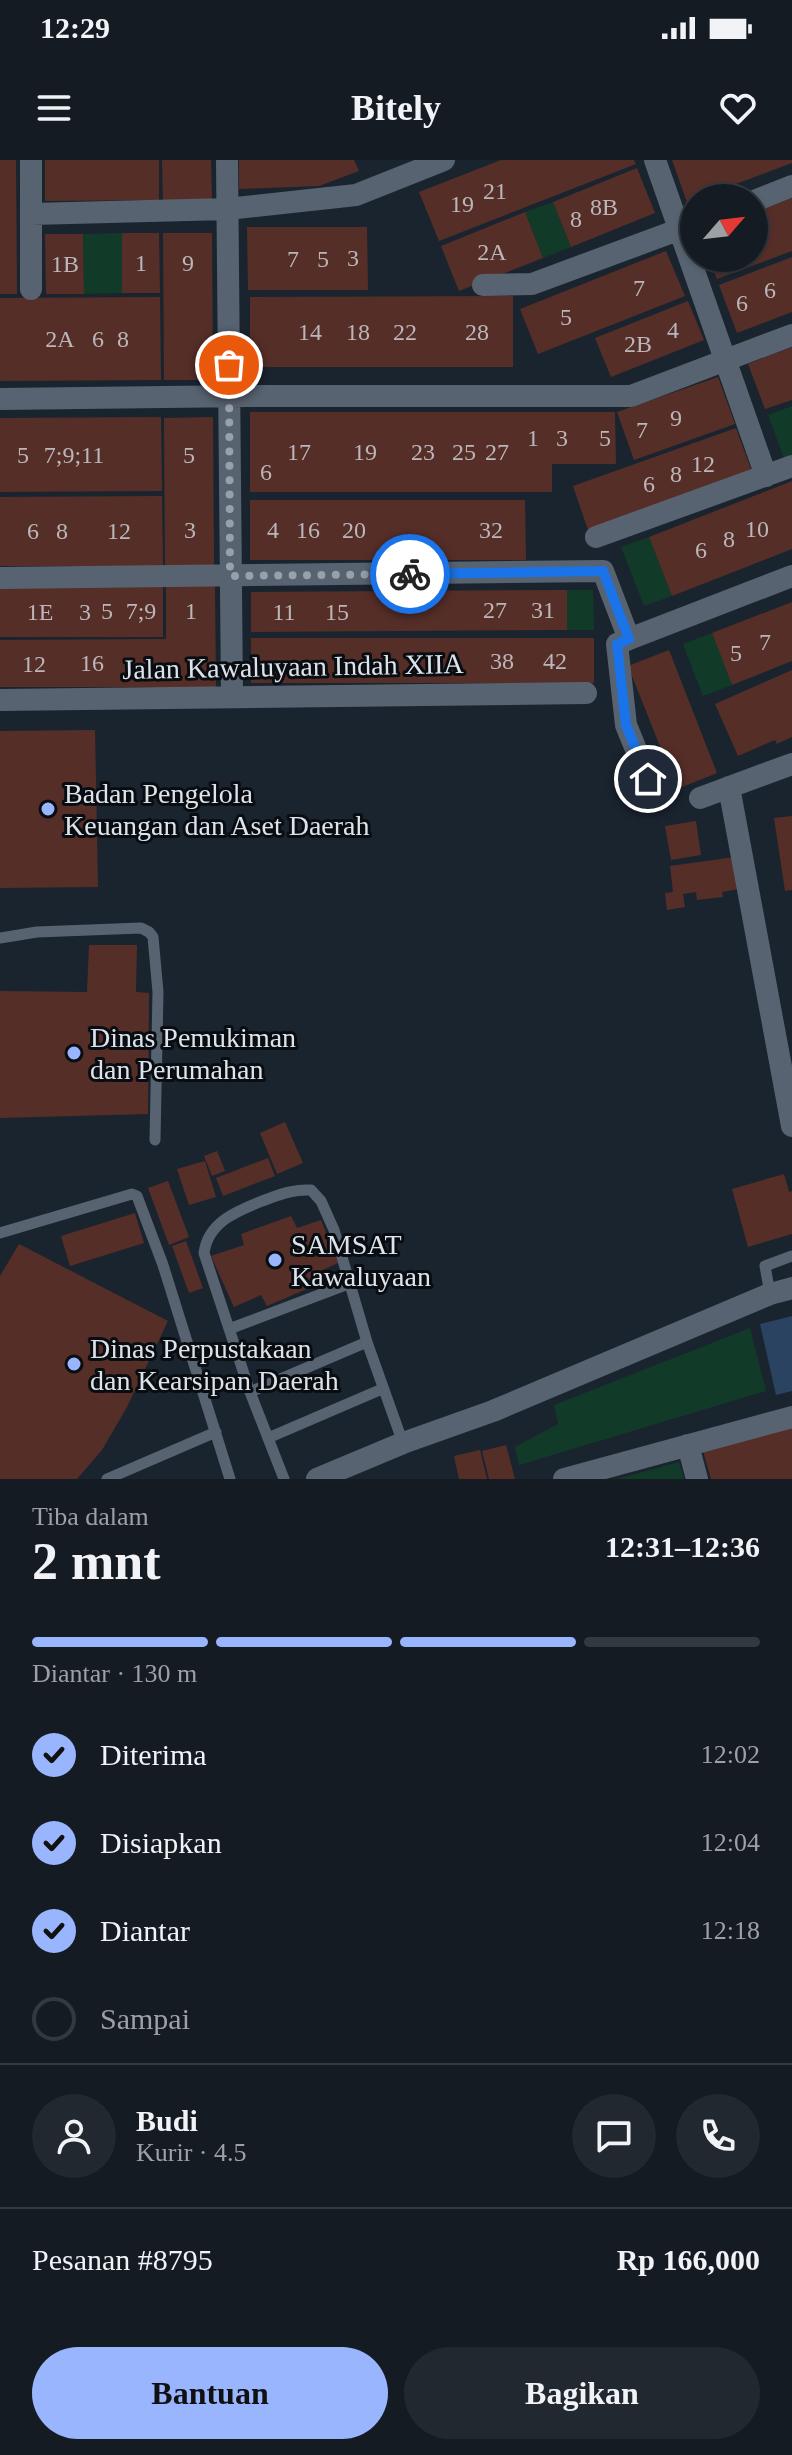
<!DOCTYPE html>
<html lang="id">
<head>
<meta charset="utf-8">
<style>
	:root { --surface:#141b23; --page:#212830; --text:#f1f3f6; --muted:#9da1a6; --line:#333941; --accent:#99b5fd }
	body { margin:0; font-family:"Times New Roman",serif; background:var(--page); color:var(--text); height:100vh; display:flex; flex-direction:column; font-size:30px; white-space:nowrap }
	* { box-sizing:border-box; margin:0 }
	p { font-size:26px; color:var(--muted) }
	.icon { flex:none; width:44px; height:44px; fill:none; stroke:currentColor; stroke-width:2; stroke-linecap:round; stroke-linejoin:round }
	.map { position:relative; height:1319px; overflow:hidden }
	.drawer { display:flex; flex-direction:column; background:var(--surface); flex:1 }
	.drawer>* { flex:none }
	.needle { width:52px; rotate:62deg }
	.buttons { position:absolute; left:680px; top:24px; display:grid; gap:16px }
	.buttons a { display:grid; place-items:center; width:88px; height:88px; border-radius:50%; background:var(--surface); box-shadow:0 2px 6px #0004,0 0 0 2px var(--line); font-size:40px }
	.pin { position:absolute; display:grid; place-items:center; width:68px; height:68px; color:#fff; margin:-34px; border:4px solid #fff; border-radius:50%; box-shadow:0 2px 8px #0007 }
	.courier { position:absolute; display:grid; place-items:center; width:80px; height:80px; margin:-40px; border:6px solid #1a73e8; border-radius:50%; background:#fff; color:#222; box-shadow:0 2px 10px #0007 }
	.head em { font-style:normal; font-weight:700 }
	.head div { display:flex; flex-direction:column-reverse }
	.head { display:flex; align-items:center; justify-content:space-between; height:136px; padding:0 32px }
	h1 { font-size:52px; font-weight:700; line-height:60px }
	.bar { display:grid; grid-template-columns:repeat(4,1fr); gap:12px 8px; align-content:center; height:96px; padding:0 32px }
	.bar i { height:10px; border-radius:6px; background:var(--line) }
	.bar .on { background:var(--accent) }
	.bar p { grid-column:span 4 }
	.line { display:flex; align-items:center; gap:20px; padding:0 32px; border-top:2px solid var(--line) }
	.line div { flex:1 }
	.round { display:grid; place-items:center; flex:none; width:84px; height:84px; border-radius:42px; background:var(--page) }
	ol { padding:0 32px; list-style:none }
	li { display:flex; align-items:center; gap:24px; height:88px }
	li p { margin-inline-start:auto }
	li .icon { padding:8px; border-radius:50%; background:var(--accent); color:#111; stroke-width:4 }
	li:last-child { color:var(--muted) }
	li i { width:44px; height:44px; border:4px solid var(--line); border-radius:50% }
	.action { display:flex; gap:16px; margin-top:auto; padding:16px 32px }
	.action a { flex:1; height:92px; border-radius:48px; background:var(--accent); color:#111; font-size:32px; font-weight:700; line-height:92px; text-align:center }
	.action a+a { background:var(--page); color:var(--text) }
	.status { display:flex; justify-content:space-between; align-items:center; height:56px; padding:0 40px; background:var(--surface); direction:ltr }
	.status svg { height:22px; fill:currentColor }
	header { display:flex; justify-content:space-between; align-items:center; height:104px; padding:0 32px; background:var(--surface); font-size:36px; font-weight:700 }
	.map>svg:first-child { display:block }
	.green { fill:#113b28 }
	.water { fill:#2a4361 }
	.building { fill:#562e28 }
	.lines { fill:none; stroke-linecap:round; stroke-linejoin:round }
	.lane { stroke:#586371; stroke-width:11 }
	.street { stroke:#586371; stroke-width:22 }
	.done { stroke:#98a0a9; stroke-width:8; stroke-dasharray:0 14.4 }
	.route { stroke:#1a73e8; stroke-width:10 }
	.poi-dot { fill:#99b5fd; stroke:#090d12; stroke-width:3 }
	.labels { text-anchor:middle; stroke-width:6; stroke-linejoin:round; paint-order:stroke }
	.number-label { font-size:24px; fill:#bab6ba }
	.street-label { font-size:28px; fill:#dce3ea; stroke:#090d12 }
	.poi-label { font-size:28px; fill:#dce3ea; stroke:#090d12; text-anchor:start }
</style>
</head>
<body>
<div class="status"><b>12:29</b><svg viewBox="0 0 49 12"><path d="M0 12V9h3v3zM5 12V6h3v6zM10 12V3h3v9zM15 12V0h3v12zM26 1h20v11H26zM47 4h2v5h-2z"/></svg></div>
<header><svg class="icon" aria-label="menu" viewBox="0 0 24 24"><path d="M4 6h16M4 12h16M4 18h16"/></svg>Bitely<svg class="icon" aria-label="heart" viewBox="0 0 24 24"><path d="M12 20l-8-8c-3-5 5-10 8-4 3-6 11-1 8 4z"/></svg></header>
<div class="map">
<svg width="792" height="1319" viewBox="0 0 792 1319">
	<rect width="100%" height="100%" fill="#1a242f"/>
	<path class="green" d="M553 42 571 87 543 98 525 52Z
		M122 73V133L84 134 83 74Z
		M792 246V298L785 301 768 255Z
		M649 377 672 436 644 446 621 387Z
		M567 430H593L594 470H567Z
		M712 473 732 525 703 536 683 484Z
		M750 1168 766 1231 519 1305 515 1287 558 1264 554 1245Z
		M679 1302 684 1319H617Z"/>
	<path class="water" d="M792 1156V1231L776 1235 760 1164Z"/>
	<path class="building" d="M0 0H16L17 134H0Z
		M45 0H159V40L45 41Z
		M162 0H211L212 40 163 41Z
		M239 0H354L359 11 319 26 239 29Z
		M501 0H634L636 4 439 81 419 32Z
		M672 0H792V3L687 42Z
		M637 8 655 53 571 87 553 42Z
		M792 38V91L717 119 708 98H754V52Z
		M525 52 543 98 459 131 441 86Z
		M247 67H367L368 130H248Z
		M122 73H159L160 133H122Z
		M163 73H212L213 220H164Z
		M45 74H83L84 134H46Z
		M666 91 685 136 538 194 520 149Z
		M792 97V152L737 173 719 125Z
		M513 136V207H250V137Z
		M160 137 161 220 0 221V138Z
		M688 141 704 180 611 217 595 178Z
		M792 187V240L765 249 748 204Z
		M718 217 735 264 634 300 617 252Z
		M250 252H615L616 304H552V332H250Z
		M161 257 162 331 0 332V258Z
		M213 257 214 406H165L164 258Z
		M736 268 752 312 588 370 573 326Z
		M792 321V389L672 436 649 377Z
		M162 336 163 406H0V337Z
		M250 340H525L526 400H250Z
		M0 426H163V477H0Z
		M166 426H215L216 527H0V480L166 479Z
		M567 430V470L251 472V432Z
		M792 442V501L732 525 712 473Z
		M251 478H594V523H251Z
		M669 490 717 613 677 629 628 506Z
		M792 510V577L777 584 775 580 738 596 715 544Z
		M95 570 98 727 0 728V571Z
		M792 656V730L785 731 774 658Z
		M696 661 701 695 671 700 665 666Z
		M735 697 739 729 722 732 723 737 697 740 696 732 683 734 685 747 667 750 665 733 673 732 670 706Z
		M89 785H137L136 832 149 833 148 954 0 958V831L87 832Z
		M285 962 303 1003 277 1014 260 973Z
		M217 991 225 1011 212 1016 204 996Z
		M268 998 275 1016 223 1036 216 1018Z
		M205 1001 216 1037 189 1045 177 1009Z
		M784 1014 789 1032 792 1031V1074L748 1087 732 1029Z
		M168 1021 189 1077 169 1085 148 1028Z
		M135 1053 144 1083 70 1106 61 1076Z
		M291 1056 297 1068 321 1060 338 1103 312 1115 316 1125 267 1146 261 1135 234 1147 211 1096 244 1085 241 1074Z
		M186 1081 203 1128 189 1133 172 1086Z
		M19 1084 168 1161 127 1247 102 1290 77 1319H0V1116Z
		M792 1259V1319H711L701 1284Z
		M506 1285 515 1319H489L482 1291Z
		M480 1290 487 1319H459L454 1296Z"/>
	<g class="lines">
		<path class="lane" d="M0 778 37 772 141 768 149 772 153 777 158 832 155 980
			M0 1073 132 1034 137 1036 163 1105 230 1319
			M770 1134 765 1106 792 1096
			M229 1169 348 1124
			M250 1232 204 1093C208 1062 237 1051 262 1041 279 1035 293 1029 311 1030L321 1041 334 1070 367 1182
			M268 1278 382 1229
			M107 1319 216 1272
			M284 1319 250 1232 367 1182 403 1283"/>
		<path class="street" d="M31 0V129
			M227 0 232 536
			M655 0 766 316
			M754 41 792 26
			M31 54 227 49 356 35 444 0
			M483 125 532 124 694 64
			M0 239 248 236H631L792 175
			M596 377 792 306
			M0 418 603 411 629 479 617 484 626 565 648 619
			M629 479 792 416
			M0 540 586 533
			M729 627 792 966
			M700 638 792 604
			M688 1285 697 1319
			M317 1319 403 1283 493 1251 770 1134 792 1128
			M564 1319 792 1257"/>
	</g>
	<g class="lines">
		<path class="done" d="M229 205 230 416 410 414"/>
		<path class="route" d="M410 414 603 411 629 479 617 484 626 565 648 619"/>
	</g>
	<g class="poi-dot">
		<circle cx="48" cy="649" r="8"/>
		<circle cx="74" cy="893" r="8"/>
		<circle cx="275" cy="1100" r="8"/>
		<circle cx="74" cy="1204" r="8"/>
	</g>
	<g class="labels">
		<g class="number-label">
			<text x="495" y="39">21</text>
			<text x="462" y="52">19</text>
			<text x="604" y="55">8B</text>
			<text x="576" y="67">8</text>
			<text x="492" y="100">2A</text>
			<text x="353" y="106">3</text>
			<text x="293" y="107">7</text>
			<text x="323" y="107">5</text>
			<text x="141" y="111">1</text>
			<text x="188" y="111">9</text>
			<text x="65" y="112">1B</text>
			<text x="639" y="136">7</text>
			<text x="770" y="138">6</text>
			<text x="742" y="151">6</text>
			<text x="566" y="165">5</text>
			<text x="673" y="178">4</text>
			<text x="310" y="180">14</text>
			<text x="358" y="180">18</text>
			<text x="405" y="180">22</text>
			<text x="477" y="180">28</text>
			<text x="60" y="187">2A</text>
			<text x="98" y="187">6</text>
			<text x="123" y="187">8</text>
			<text x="638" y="192">2B</text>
			<text x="676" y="266">9</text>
			<text x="642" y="278">7</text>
			<text x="533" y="286">1</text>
			<text x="562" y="286">3</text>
			<text x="605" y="286">5</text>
			<text x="299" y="300">17</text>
			<text x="365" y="300">19</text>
			<text x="423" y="300">23</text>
			<text x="464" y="300">25</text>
			<text x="497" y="300">27</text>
			<text x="23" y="303">5</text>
			<text x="74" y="303">7;9;11</text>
			<text x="189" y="303">5</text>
			<text x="703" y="312">12</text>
			<text x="266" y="320">6</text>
			<text x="676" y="322">8</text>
			<text x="649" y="332">6</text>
			<text x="757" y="377">10</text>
			<text x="190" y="378">3</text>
			<text x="273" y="378">4</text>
			<text x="308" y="378">16</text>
			<text x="354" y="378">20</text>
			<text x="491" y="378">32</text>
			<text x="33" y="379">6</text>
			<text x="62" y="379">8</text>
			<text x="119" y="379">12</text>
			<text x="729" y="387">8</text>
			<text x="701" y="398">6</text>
			<text x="495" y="458">27</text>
			<text x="543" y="458">31</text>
			<text x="107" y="459">5</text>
			<text x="141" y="459">7;9</text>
			<text x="191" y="459">1</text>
			<text x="40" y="460">1E</text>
			<text x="85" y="460">3</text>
			<text x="284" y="460">11</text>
			<text x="337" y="460">15</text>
			<text x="765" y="490">7</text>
			<text x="736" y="501">5</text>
			<text x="502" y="509">38</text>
			<text x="555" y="509">42</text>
			<text x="92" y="511">16</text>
			<text x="34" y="512">12</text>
		</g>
		<g class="street-label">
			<text transform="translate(293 506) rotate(-1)" y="10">Jalan Kawaluyaan Indah XIIA</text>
		</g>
		<g class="poi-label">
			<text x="64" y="643">Badan Pengelola<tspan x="64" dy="32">Keuangan dan Aset Daerah</tspan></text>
			<text x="90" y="887">Dinas Pemukiman<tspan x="90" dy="32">dan Perumahan</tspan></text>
			<text x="291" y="1094">SAMSAT<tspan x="291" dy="32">Kawaluyaan</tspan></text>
			<text x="90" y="1198">Dinas Perpustakaan<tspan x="90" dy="32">dan Kearsipan Daerah</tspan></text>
		</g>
	</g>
</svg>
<div class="buttons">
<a><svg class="needle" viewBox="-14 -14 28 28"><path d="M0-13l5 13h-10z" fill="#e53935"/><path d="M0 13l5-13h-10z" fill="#9da1a6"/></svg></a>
</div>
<div class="pin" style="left:229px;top:205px;background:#ea580c"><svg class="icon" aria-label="bag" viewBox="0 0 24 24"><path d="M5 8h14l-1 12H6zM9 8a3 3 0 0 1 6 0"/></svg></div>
<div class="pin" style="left:648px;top:619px;background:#1f2937"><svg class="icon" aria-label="home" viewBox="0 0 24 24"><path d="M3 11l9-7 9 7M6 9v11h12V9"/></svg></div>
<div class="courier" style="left:410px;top:414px"><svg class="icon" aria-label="bike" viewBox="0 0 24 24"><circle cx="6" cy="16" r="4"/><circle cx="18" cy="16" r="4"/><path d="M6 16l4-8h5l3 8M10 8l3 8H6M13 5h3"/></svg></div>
</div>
<section class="drawer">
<div class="head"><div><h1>2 mnt</h1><p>Tiba dalam</p></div><em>12:31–12:36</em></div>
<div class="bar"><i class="on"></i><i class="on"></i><i class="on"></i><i></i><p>Diantar · 130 m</p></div>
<ol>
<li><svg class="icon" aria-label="check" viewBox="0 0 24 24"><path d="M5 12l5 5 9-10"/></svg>Diterima<p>12:02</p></li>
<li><svg class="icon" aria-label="check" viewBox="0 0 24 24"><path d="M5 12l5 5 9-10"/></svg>Disiapkan<p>12:04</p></li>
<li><svg class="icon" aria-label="check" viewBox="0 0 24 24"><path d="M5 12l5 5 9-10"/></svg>Diantar<p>12:18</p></li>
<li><i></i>Sampai</li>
</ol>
<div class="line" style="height:144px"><a class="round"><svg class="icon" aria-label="person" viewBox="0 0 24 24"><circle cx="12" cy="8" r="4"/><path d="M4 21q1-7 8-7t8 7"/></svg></a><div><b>Budi</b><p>Kurir · 4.5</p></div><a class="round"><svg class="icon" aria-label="chat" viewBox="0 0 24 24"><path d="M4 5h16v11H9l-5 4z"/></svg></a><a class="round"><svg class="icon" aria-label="phone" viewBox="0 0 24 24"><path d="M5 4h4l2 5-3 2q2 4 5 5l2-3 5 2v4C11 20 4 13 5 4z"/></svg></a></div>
<div class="line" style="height:104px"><div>Pesanan #8795</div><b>Rp 166,000</b></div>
<div class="action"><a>Bantuan</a><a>Bagikan</a></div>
</section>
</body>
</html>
